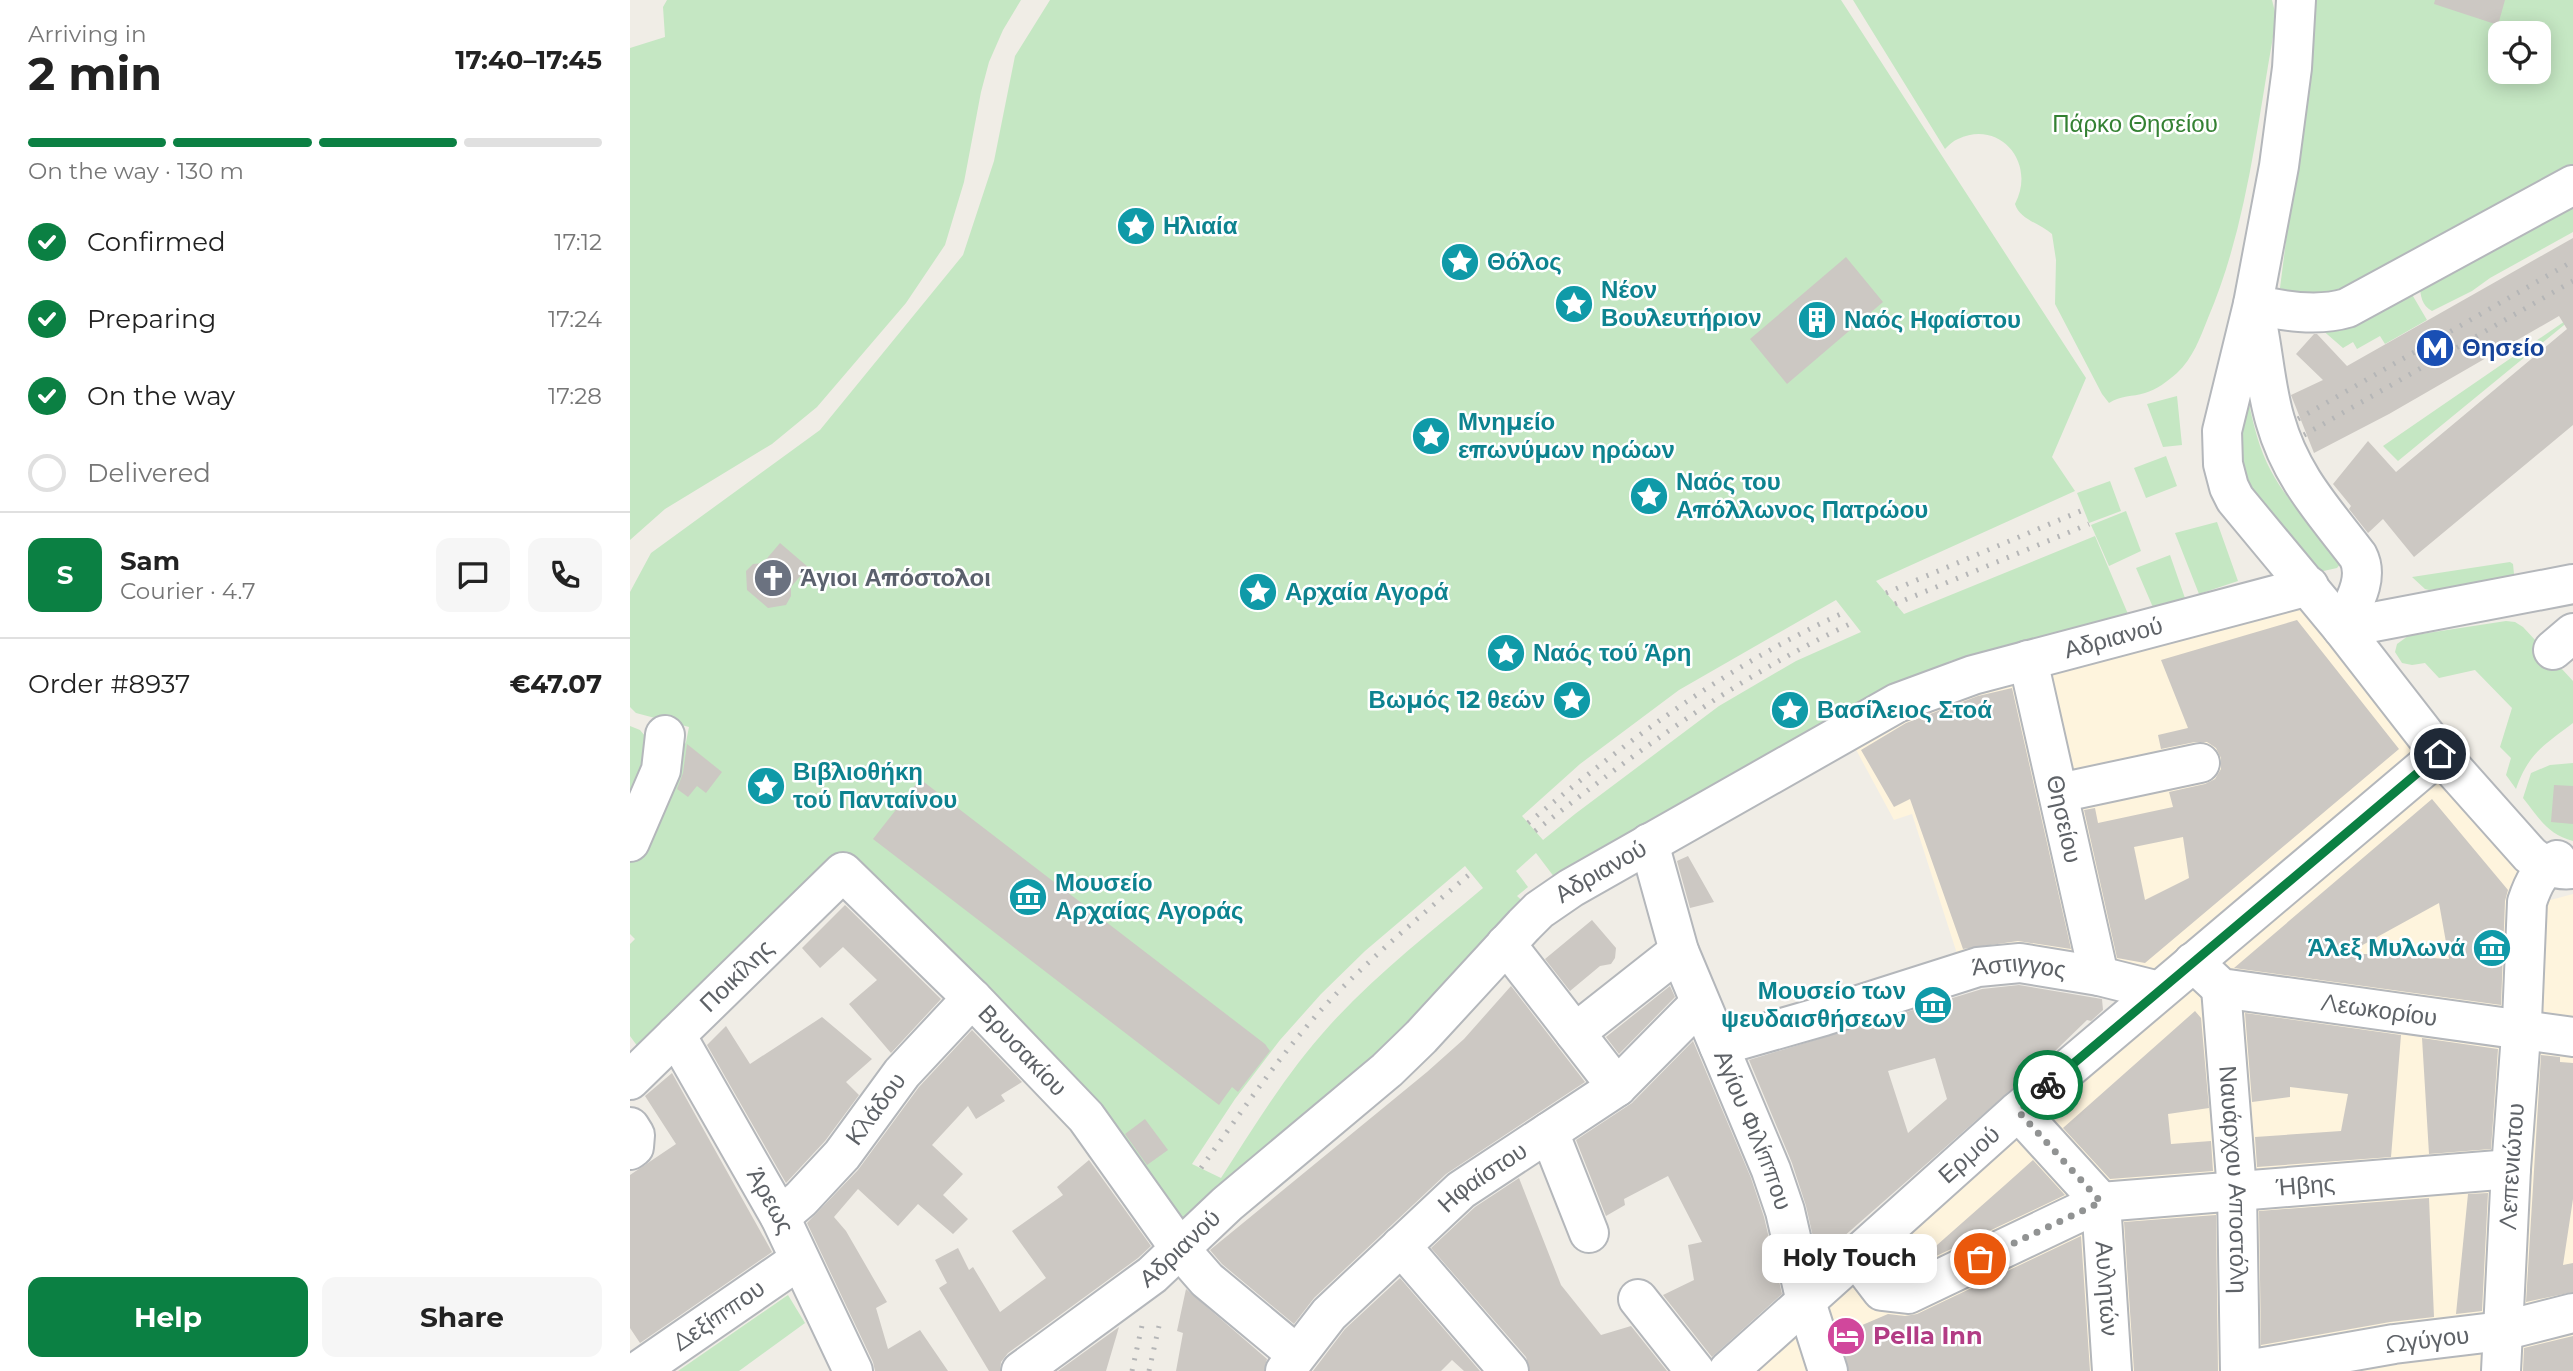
<!DOCTYPE html>
<html lang="en">
<head>
<meta charset="utf-8">
<style>
	:root { --surface:#fff; --page:#f6f6f6; --text:#222; --muted:#767676; --line:#e0e0e0; --accent:#0b8043 }
	body { margin:0; font-family:Montserrat,sans-serif; background:var(--page); color:var(--text); height:100vh; display:flex; flex-direction:column; font-size:26px; white-space:nowrap }
	* { box-sizing:border-box; margin:0 }
	p { font-size:23px; color:var(--muted) }
	.icon { flex:none; width:38px; height:38px; fill:none; stroke:currentColor; stroke-width:2; stroke-linecap:round; stroke-linejoin:round }
	.map { position:relative; flex:1; overflow:hidden }
	.drawer { display:flex; flex-direction:column; background:var(--surface); width:630px }
	.drawer>* { flex:none }
	.tools { position:absolute; left:1858px; top:21px; display:grid; gap:14px }
	.tools a { display:grid; place-items:center; width:63px; height:63px; border-radius:14px; background:var(--surface); box-shadow:0 4px 18px #0003; font-size:35px }
	.pin { position:absolute; display:grid; place-items:center; width:60px; height:60px; color:#fff; margin:-30px; border:4px solid #fff; border-radius:50%; box-shadow:0 2px 7px #0007 }
	.courier { position:absolute; display:grid; place-items:center; width:70px; height:70px; margin:-35px; border:5px solid #0b8043; border-radius:50%; background:#fff; color:#222; box-shadow:0 2px 9px #0007 }
	.bubble { position:absolute; height:49px; border-radius:14px; background:var(--surface); box-shadow:0 4px 18px #0003; font-size:23px; font-weight:700; line-height:49px; text-align:center }
	.head em { font-style:normal; font-weight:700 }
	.head div { display:flex; flex-direction:column-reverse }
	.head { display:flex; align-items:center; justify-content:space-between; height:119px; padding:0 28px }
	h1 { font-size:46px; font-weight:700; line-height:52px }
	.bar { display:grid; grid-template-columns:repeat(4,1fr); gap:10px 7px; align-content:center; height:84px; padding:0 28px }
	.bar i { height:9px; border-radius:5px; background:var(--line) }
	.bar .on { background:var(--accent) }
	.bar p { grid-column:span 4 }
	.line { display:flex; align-items:center; gap:18px; padding:0 28px; border-top:2px solid var(--line) }
	.line div { flex:1 }
	.round { display:grid; place-items:center; flex:none; width:74px; height:74px; border-radius:14px; background:var(--page) }
	ol { padding:0 28px; list-style:none }
	li { display:flex; align-items:center; gap:21px; height:77px }
	li p { margin-inline-start:auto }
	li .icon { padding:7px; border-radius:50%; background:var(--accent); color:#fff; stroke-width:4 }
	li:last-child { color:var(--muted) }
	li i { width:38px; height:38px; border:4px solid var(--line); border-radius:50% }
	.action { display:flex; gap:14px; margin-top:auto; padding:14px 28px }
	.action a { flex:1; height:80px; border-radius:14px; background:var(--accent); color:#fff; font-size:28px; font-weight:700; line-height:80px; text-align:center }
	.action a+a { background:var(--page); color:var(--text) }
	main { display:flex; flex:1; min-height:0 }
	.map>svg:first-child { display:block }
	.commercial { fill:#fef4dd }
	.green { fill:#c5e7c3; fill-rule:evenodd }
	.building { fill:#ccc8c3; fill-rule:evenodd }
	.lines { fill:none; stroke-linecap:round; stroke-linejoin:round }
	.minor-casing { stroke:#b4b7bb; stroke-width:42 }
	.minor { stroke:#fff; stroke-width:38 }
	.rail { stroke:#b5b6b7; stroke-width:5; stroke-dasharray:2 9; stroke-linecap:butt }
	.done { stroke:#919393; stroke-width:7; stroke-dasharray:0 12.6 }
	.route { stroke:#0b8043; stroke-width:9 }
	.labels { text-anchor:middle; stroke-width:5; stroke-linejoin:round; paint-order:stroke }
	.park-label { font-size:24px; fill:#348133; stroke:#fff }
	.culture-label { font-size:24px; font-weight:bold; fill:#0d838f; stroke:#fff; text-anchor:start }
	.transit-label { font-size:24px; font-weight:bold; fill:#164399; stroke:#fff; text-anchor:start }
	.worship-label { font-size:24px; font-weight:bold; fill:#5b616d; stroke:#fff; text-anchor:start }
	.street-label { font-size:24px; fill:#5e6267; stroke:#fff }
	.hotel-label { font-size:24px; font-weight:bold; fill:#b23c85; stroke:#fff; text-anchor:start }
</style>
</head>
<body>
<main>
<section class="drawer">
<div class="head"><div><h1>2 min</h1><p>Arriving in</p></div><em>17:40–17:45</em></div>
<div class="bar"><i class="on"></i><i class="on"></i><i class="on"></i><i></i><p>On the way · 130 m</p></div>
<ol>
<li><svg class="icon" aria-label="check" viewBox="0 0 24 24"><path d="M5 12l5 5 9-10"/></svg>Confirmed<p>17:12</p></li>
<li><svg class="icon" aria-label="check" viewBox="0 0 24 24"><path d="M5 12l5 5 9-10"/></svg>Preparing<p>17:24</p></li>
<li><svg class="icon" aria-label="check" viewBox="0 0 24 24"><path d="M5 12l5 5 9-10"/></svg>On the way<p>17:28</p></li>
<li><i></i>Delivered</li>
</ol>
<div class="line" style="height:126px"><b class="round" style="background:var(--accent);color:#fff">S</b><div><b>Sam</b><p>Courier · 4.7</p></div><a class="round"><svg class="icon" aria-label="chat" viewBox="0 0 24 24"><path d="M4 5h16v11H9l-5 4z"/></svg></a><a class="round"><svg class="icon" aria-label="phone" viewBox="0 0 24 24"><path d="M5 4h4l2 5-3 2q2 4 5 5l2-3 5 2v4C11 20 4 13 5 4z"/></svg></a></div>
<div class="line" style="height:91px"><div>Order #8937</div><b>€47.07</b></div>
<div class="action"><a>Help</a><a>Share</a></div>
</section>
<div class="map">
<svg width="1943" height="1371" viewBox="0 0 1943 1371">
	<rect width="100%" height="100%" fill="#f0ede6"/>
	<path class="commercial" d="M1673 596 1889 864 1894 880 1888 1024 1943 1030V1371H1114L1566 975 1330 963 1282 814 1264 820 1223 744 1281 707Z
		M1943 894V1020L1890 1012 1913 902Z"/>
	<path class="green" d="M37 0H391L373 30 359 62 351 92 334 182 315 245 276 303 187 407 142 444 35 509 0 540V48L35 37 33 7Z
		M420 0H1211L1456 378 1422 457 1445 491 1246 581 1274 614 1465 536 1498 614 1320 661 934 890 906 853 886 871 898 887 887 896 903 910 774 1048 564 1219 545 1218 213 858 13 1054 0 1036V944L5 939 0 934V851L56 742 59 727 6 713 0 707V592L21 553 190 430 333 255 364 161 385 56ZM1206 600 1231 632 1166 661 1089 706 945 814 913 840 892 816 950 764 1049 690ZM835 866 853 888C801 932 746 974 700 1025 658 1071 625 1125 591 1178L562 1164 605 1099 650 1040 691 994 735 951Z
		M1223 0H1642L1646 16 1643 37C1626 132 1616 229 1578 318 1570 338 1563 358 1547 373 1538 381 1526 390 1515 393 1502 397 1491 395 1479 403L1472 394 1425 304 1426 260 1422 234C1410 223 1390 220 1385 204 1407 162 1369 119 1328 139 1323 141 1319 145 1315 149Z
		M1679 0H1943V174L1712 297 1668 294 1650 288 1665 170ZM1871 33H1909V72H1871Z
		M1943 198V232L1860 278 1842 291 1802 311C1792 306 1790 295 1790 285Z
		M1780 291 1797 320 1755 344 1750 336 1727 349 1723 342 1713 348 1690 328Z
		M1938 319 1939 321 1768 461 1753 446Z
		M1547 396 1552 445 1533 447 1517 404Z
		M1615 397 1618 399C1623 423 1629 449 1641 471 1658 503 1686 529 1709 556L1711 563 1707 568 1689 572 1628 506 1606 461Z
		M1536 456 1547 486 1516 498 1504 468Z
		M1480 481 1491 511 1459 523 1447 493Z
		M1496 511 1511 551 1479 566 1461 525Z
		M1587 522 1608 581 1569 594 1545 533Z
		M1540 555 1556 601 1525 612 1506 568Z
		M1880 562 1883 564 1884 574 1881 578 1799 590 1795 589 1782 577Z
		M1876 621 1885 622 1893 627 1943 681V723C1914 745 1898 754 1886 789L1876 775 1881 758 1870 747 1882 708 1845 670 1809 678 1795 663 1782 665 1772 663 1765 652 1767 644 1778 636Z
		M0 726 10 730 26 749 0 808Z
		M1943 763V841C1917 834 1909 818 1893 798L1901 773 1920 765Z
		M158 1295 175 1323 109 1371H48Z"/>
	<path class="building" d="M1805 0H1875L1868 25 1804 4Z
		M1943 238V425L1784 557 1753 519 1738 533 1719 509 1721 506 1703 484 1738 441 1766 472 1937 329 1929 316 1759 414 1684 453 1661 395 1693 380 1666 354 1684 334H1687L1717 366Z
		M1216 257 1253 302 1157 384 1120 339Z
		M150 543 178 567 161 587V596L156 605 138 608 117 590 116 571 123 564 133 563Z
		M1667 620 1769 749 1515 963 1487 958 1454 810 1465 808 1468 823 1543 807 1539 792 1575 784 1585 779 1591 769V758L1586 748 1577 742H1565L1531 749 1528 735 1558 728 1531 660ZM1553 837 1559 878 1515 900 1504 847Z
		M1382 688 1441 949 1388 941 1333 949 1280 799 1264 807 1231 750 1276 723 1348 696Z
		M57 744 92 772 76 793 67 786 58 797 47 789 53 773Z
		M290 779 635 1044 640 1051 608 1092 602 1087 589 1105 243 839Z
		M1924 785 1943 786V824L1921 822Z
		M1802 799 1878 890 1875 901 1871 1005 1604 968ZM1809 903 1819 959 1718 953Z
		M1058 856 1084 902 1060 908 1047 861Z
		M215 905 311 999 261 1053 219 1004 247 980 213 947 190 968 172 948Z
		M962 920 986 948 985 958 981 964 970 966 940 991 915 959Z
		M1389 985 1472 999 1473 1010 1461 1021 1457 1020 1424 1052 1188 1259 1176 1206 1162 1163 1119 1060 1352 989ZM1305 1058 1317 1099 1278 1133 1258 1071Z
		M881 986 955 1082 816 1174 684 1298 664 1324 592 1264 580 1250 797 1072 834 1039Z
		M1040 986 1045 997 989 1054 976 1037Z
		M1565 1011 1571 1018 1579 1108 1538 1114 1541 1144 1581 1141 1583 1171 1480 1179 1433 1128Z
		M1615 1013 1771 1035 1761 1157 1627 1167 1625 1137 1711 1131 1718 1094 1660 1087V1097L1622 1102Z
		M192 1017 242 1059 216 1082 229 1095 195 1141 156 1183 77 1045 96 1026 120 1064Z
		M342 1030 392 1082 371 1095 375 1101 346 1119 338 1106 302 1145 333 1174 313 1195 338 1219 323 1234 288 1204 268 1226 228 1189 204 1217 216 1231 257 1302 246 1308 258 1349 290 1330 318 1371H245L243 1362 177 1223 228 1170 289 1087Z
		M1792 1038 1868 1049 1861 1149 1799 1154Z
		M1063 1041 1121 1178 1134 1217 1152 1294 1082 1357 1033 1295 1064 1280 1058 1245 1072 1242 1038 1176 994 1199 995 1205 976 1216 946 1140 1002 1103Z
		M1911 1055 1930 1057V1062L1943 1063V1199L1933 1265 1943 1263V1292L1896 1302Z
		M42 1073 142 1252 10 1343 0 1328V1175L46 1144 15 1096Z
		M515 1119 538 1150 517 1165 495 1134Z
		M459 1160 521 1246 508 1258 378 1353 371 1362 370 1371H359L309 1288 317 1283 305 1260 328 1248 339 1270 343 1267 370 1312 416 1278 382 1231 433 1195 427 1187Z
		M1403 1160 1435 1195 1281 1268 1375 1185Z
		M889 1178 931 1285 971 1335 1001 1326 1037 1371H900L896 1357 801 1248 845 1207Z
		M1858 1193 1852 1311 1826 1314 1838 1194Z
		M1799 1198 1804 1317 1760 1322 1631 1345 1629 1211Z
		M1586 1215 1588 1371H1504L1494 1222Z
		M1451 1236 1460 1371H1219L1209 1335 1258 1314 1275 1316 1287 1314Z
		M770 1278 850 1371H834L822 1360 811 1371H683L715 1329Z
		M556 1289 637 1359 634 1371H546L553 1333 547 1331Z
		M489 1327 476 1371H428Z
		M1943 1336V1371H1893L1894 1348Z"/>
	<g class="lines">
		<g class="minor-casing">
			<g id="minor">
				<path d="M1666 0 1662 68 1649 166 1623 304 1592 431 1593 464 1599 487 1605 499 1712 628 1810 754 1900 855C1913 866 1926 871 1943 869"/>
				<path d="M1712 628C1722 606 1740 579 1728 556 1694 511 1661 477 1645 420 1634 383 1633 342 1623 304 1652 311 1687 317 1717 308L1943 185"/>
				<path d="M1712 628 1943 584"/>
				<path d="M1923 650 1943 633"/>
				<path id="s1" d="M1398 660 1469 976"/>
				<path d="M1429 793 1570 763"/>
				<path d="M0 842 31 770 35 735"/>
				<path id="s2" d="M1019 843 1049 951 1141 1170 1155 1211 1176 1302 1198 1371"/>
				<path d="M876 944 987 1087"/>
				<path id="s3" d="M1563 962 1591 988 1943 1037"/>
				<path id="s4" d="M1591 988 1607 1191 1610 1371"/>
				<path d="M945 1033 1049 951"/>
				<path id="s5" d="M46 1035 150 1217 223 1371"/>
				<path id="s6" d="M1089 1046 1194 1016 1348 967 1390 963 1469 976 1529 991"/>
				<path id="s7" d="M0 1080 213 872 342 998 456 1117 550 1249 577 1280 666 1354"/>
				<path id="s8" d="M1388 1111 1471 1202 1482 1371"/>
				<path d="M0 1127 5 1135 4 1147 0 1150"/>
				<path d="M919 1132 959 1233"/>
				<path id="s9" d="M150 1217 171 1199 212 1155 272 1073 342 998"/>
				<path d="M771 1246 879 1371"/>
				<path id="s10" d="M1226 1257 1252 1291 1278 1294 1471 1202 1881 1169"/>
				<path d="M1008 1299 1065 1371"/>
				<path id="s11" d="M8 1371 169 1260"/>
				<path id="s12" d="M391 1371 522 1275 597 1204 757 1070 791 1037 894 925 909 910 941 888 1267 703 1343 675 1679 586"/>
				<path id="s13" d="M655 1371 699 1314 831 1190 987 1087 1070 1003"/>
				<path id="s14" d="M1098 1371 1388 1111 1810 754"/>
				<path id="s15" d="M1611 1371 1764 1344 1872 1331 1943 1313"/>
				<path id="s16" d="M1871 1371 1881 1169 1892 1021 1897 902C1903 884 1910 869 1927 860"/>
			</g>
		</g>
		<use href="#minor" class="minor"/>
		<path class="rail" d="M1668 419 1943 261
			M1674 435 1943 281
			M1256 593 1453 510
			M1265 604 1459 524
			M898 823C1001 738 1093 668 1215 612
			M905 831C1009 750 1103 679 1224 622
			M571 1168C615 1107 657 1044 709 991 751 949 796 911 841 873
			M502 1371 513 1321
			M519 1371 529 1326"/>
	</g>
	<g class="lines">
		<path class="done" d="M1350 1259 1471 1202 1388 1111 1418 1085"/>
		<path class="route" d="M1418 1085 1810 754"/>
	</g>
	<defs>
		<g id="sight-disc" transform="scale(2.0125)"><circle r="9.5" fill="#0f9aa8" stroke="#fff"/><path d="M0-6L1.8-2.2L6-1.7L2.9 1.2L3.7 5.4L0 3.3L-3.7 5.4L-2.9 1.2L-6-1.7L-1.8-2.2Z" fill="#fff"/></g>
		<g id="building-disc" transform="scale(2.0125)"><circle r="9.5" fill="#0f9aa8" stroke="#fff"/><path d="M-4-6H4V6H1V3H-1V6H-4ZM-2.5-4.3h1.7v1.8h-1.7ZM.8-4.3h1.7v1.8H.8ZM-2.5-1h1.7V.8h-1.7ZM.8-1h1.7V.8H.8Z" fill="#fff"/></g>
		<g id="metro-disc" transform="scale(2.0125)"><circle r="9.5" fill="#1a4fb4" stroke="#fff"/><path d="M-5.5 5V-5H-3L0 0L3-5H5.5V5H3V-.5L0 4L-3-.5V5Z" fill="#fff"/></g>
		<g id="church-disc" transform="scale(2.0125)"><circle r="9.5" fill="#6b7280" stroke="#fff"/><path d="M-1.2-6h2.4v3.5h3.3v2.4h-3.3V6h-2.4V-.1h-3.3v-2.4h3.3Z" fill="#fff"/></g>
		<g id="museum-disc" transform="scale(2.0125)"><circle r="9.5" fill="#0f9aa8" stroke="#fff"/><path d="M0-6L6-3V-2H-6V-3ZM-5-1h2V3h-2ZM-1-1h2V3h-2ZM3-1h2V3H3ZM-6 4H6V6H-6Z" fill="#fff"/></g>
		<g id="hotel-disc" transform="scale(2.0125)"><circle r="9.5" fill="#d1479c" stroke="#fff"/><path d="M-6-4.5h1.5V1H6V5H4.5V3h-9V5H-6ZM-4 0a1.8 1.8 0 1 1 3.6 0ZM.5 0V-2.5h3Q6-2.5 6 0Z" fill="#fff"/></g>
	</defs>
	<g fill-rule="evenodd">
		<use href="#sight-disc" x="506" y="226"/>
		<use href="#sight-disc" x="830" y="262"/>
		<use href="#sight-disc" x="944" y="304"/>
		<use href="#building-disc" x="1187" y="320"/>
		<use href="#metro-disc" x="1805" y="348"/>
		<use href="#sight-disc" x="801" y="436"/>
		<use href="#sight-disc" x="1019" y="496"/>
		<use href="#church-disc" x="143" y="578"/>
		<use href="#sight-disc" x="628" y="592"/>
		<use href="#sight-disc" x="876" y="653"/>
		<use href="#sight-disc" x="942" y="700"/>
		<use href="#sight-disc" x="1160" y="710"/>
		<use href="#sight-disc" x="136" y="786"/>
		<use href="#museum-disc" x="398" y="897"/>
		<use href="#museum-disc" x="1862" y="948"/>
		<use href="#museum-disc" x="1303" y="1005"/>
		<use href="#hotel-disc" x="1216" y="1336"/>
	</g>
	<g class="labels">
		<g class="park-label">
			<text x="1505" y="132">Πάρκο Θησείου</text>
		</g>
		<g class="culture-label">
			<text x="533" y="234">Ηλιαία</text>
			<text x="857" y="270">Θόλος</text>
			<text x="971" y="298">Νέον<tspan x="971" dy="28">Βουλευτήριον</tspan></text>
			<text x="1214" y="328">Ναός Ηφαίστου</text>
			<text x="828" y="430">Μνημείο<tspan x="828" dy="28">επωνύμων ηρώων</tspan></text>
			<text x="1046" y="490">Ναός του<tspan x="1046" dy="28">Απόλλωνος Πατρώου</tspan></text>
			<text x="655" y="600">Αρχαία Αγορά</text>
			<text x="903" y="661">Ναός τού Άρη</text>
			<text x="915" y="708" text-anchor="end">Βωμός 12 θεών</text>
			<text x="1187" y="718">Βασίλειος Στοά</text>
			<text x="163" y="780">Βιβλιοθήκη<tspan x="163" dy="28">τού Πανταίνου</tspan></text>
			<text x="425" y="891">Μουσείο<tspan x="425" dy="28">Αρχαίας Αγοράς</tspan></text>
			<text x="1835" y="956" text-anchor="end">Άλεξ Μυλωνά</text>
			<text x="1276" y="999" text-anchor="end">Μουσείο των<tspan x="1276" dy="28">ψευδαισθήσεων</tspan></text>
		</g>
		<g class="transit-label">
			<text x="1832" y="356">Θησείο</text>
		</g>
		<g class="worship-label">
			<text x="170" y="586">Άγιοι Απόστολοι</text>
		</g>
		<g class="street-label">
			<text dy="8" stroke="none"><textPath href="#s12" startOffset="1335">Αδριανού</textPath></text>
			<text dy="8" stroke="none"><textPath href="#s1" startOffset="163">Θησείου</textPath></text>
			<text dy="8" stroke="none"><textPath href="#s12" startOffset="768">Αδριανού</textPath></text>
			<text dy="8" stroke="none"><textPath href="#s6" startOffset="312">Άστιγγος</textPath></text>
			<text dy="8" stroke="none"><textPath href="#s7" startOffset="149">Ποικίλης</textPath></text>
			<text dy="8" stroke="none"><textPath href="#s3" startOffset="198">Λεωκορίου</textPath></text>
			<text dy="8" stroke="none"><textPath href="#s7" startOffset="551">Βρυσακίου</textPath></text>
			<text dy="8" stroke="none"><textPath href="#s9" startOffset="145">Κλάδου</textPath></text>
			<text dy="8" stroke="none"><textPath href="#s2" startOffset="306">Αγίου Φιλίππου</textPath></text>
			<text dy="8" stroke="none"><textPath href="#s14" startOffset="324">Ερμού</textPath></text>
			<text dy="8" stroke="none"><textPath href="#s16" startOffset="205">Λεπενιώτου</textPath></text>
			<text dy="8" stroke="none"><textPath href="#s13" startOffset="278">Ηφαίστου</textPath></text>
			<text dy="8" stroke="none"><textPath href="#s4" startOffset="192">Ναυάρχου Αποστόλη</textPath></text>
			<text dy="8" stroke="none"><textPath href="#s10" startOffset="488">Ήβης</textPath></text>
			<text dy="8" stroke="none"><textPath href="#s5" startOffset="191">Άρεως</textPath></text>
			<text dy="8" stroke="none"><textPath href="#s12" startOffset="201">Αδριανού</textPath></text>
			<text dy="8" stroke="none"><textPath href="#s8" startOffset="210">Αυλητών</textPath></text>
			<text dy="8" stroke="none"><textPath href="#s11" startOffset="98">Δεξίππου</textPath></text>
			<text dy="8" stroke="none"><textPath href="#s15" startOffset="189">Ωγύγου</textPath></text>
		</g>
		<g class="hotel-label">
			<text x="1243" y="1344">Pella Inn</text>
		</g>
	</g>
</svg>
<div class="tools">
<a><svg class="icon" aria-label="locate" viewBox="0 0 24 24"><circle cx="12" cy="12" r="6"/><path d="M12 2v4M12 18v4M2 12h4M18 12h4"/></svg></a>
</div>
<div class="pin" style="left:1350px;top:1259px;background:#ea580c"><svg class="icon" aria-label="bag" viewBox="0 0 24 24"><path d="M5 8h14l-1 12H6zM9 8a3 3 0 0 1 6 0"/></svg></div>
<div class="pin" style="left:1810px;top:754px;background:#1f2937"><svg class="icon" aria-label="home" viewBox="0 0 24 24"><path d="M3 11l9-7 9 7M6 9v11h12V9"/></svg></div>
<div class="courier" style="left:1418px;top:1085px"><svg class="icon" aria-label="bike" viewBox="0 0 24 24"><circle cx="6" cy="16" r="4"/><circle cx="18" cy="16" r="4"/><path d="M6 16l4-8h5l3 8M10 8l3 8H6M13 5h3"/></svg></div>
<div class="bubble" style="left:1132px;top:1234px;width:175px">Holy Touch</div>
</div>
</main>
</body>
</html>
